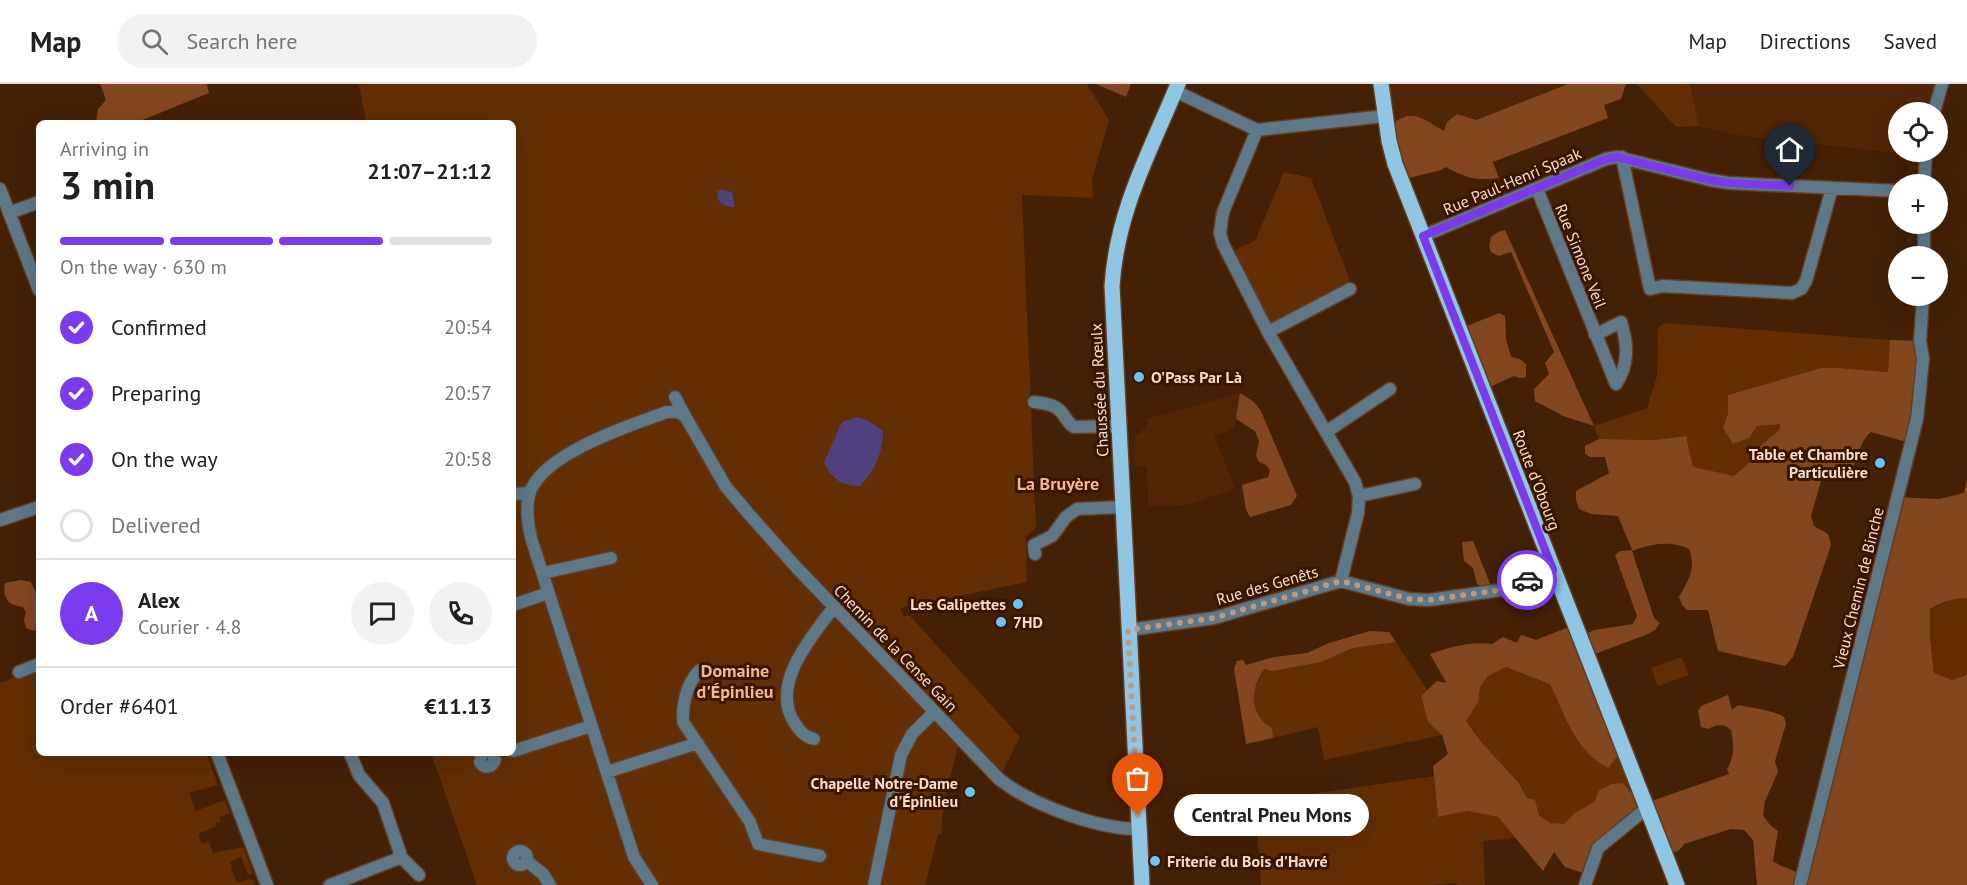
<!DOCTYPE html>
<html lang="en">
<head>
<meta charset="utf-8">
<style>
	:root { --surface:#fff; --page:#f2f2f2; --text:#202124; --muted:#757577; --line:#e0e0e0; --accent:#7c3aed }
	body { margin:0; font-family:"PT Sans",sans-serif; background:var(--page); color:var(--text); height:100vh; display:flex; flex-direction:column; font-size:22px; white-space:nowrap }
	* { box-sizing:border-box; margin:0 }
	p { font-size:20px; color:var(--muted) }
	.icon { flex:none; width:33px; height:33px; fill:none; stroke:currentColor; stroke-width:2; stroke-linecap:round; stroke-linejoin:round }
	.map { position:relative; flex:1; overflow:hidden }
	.panel { position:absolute; left:36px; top:36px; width:480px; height:636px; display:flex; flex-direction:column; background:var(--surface); border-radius:9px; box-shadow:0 6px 24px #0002 }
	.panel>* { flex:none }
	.tools { position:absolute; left:1888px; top:18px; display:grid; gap:12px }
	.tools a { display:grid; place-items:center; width:60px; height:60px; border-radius:50%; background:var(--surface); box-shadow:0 6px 24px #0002; font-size:30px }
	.pin { position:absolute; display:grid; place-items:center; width:51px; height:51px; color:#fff; margin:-62px -26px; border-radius:50% 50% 50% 0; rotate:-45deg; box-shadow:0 0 6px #0007 }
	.pin .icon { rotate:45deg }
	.courier { position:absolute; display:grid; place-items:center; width:60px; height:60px; margin:-30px; border:4px solid #7c3aed; border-radius:50%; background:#fff; color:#222; box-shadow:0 2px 8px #0007 }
	.bubble { position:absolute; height:42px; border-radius:21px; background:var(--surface); box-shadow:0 6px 24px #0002; font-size:20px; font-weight:600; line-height:42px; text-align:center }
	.head em { font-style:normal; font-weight:600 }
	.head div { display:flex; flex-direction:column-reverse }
	.head { display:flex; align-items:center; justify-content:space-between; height:102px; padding:0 24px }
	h1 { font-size:39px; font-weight:600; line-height:45px }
	.bar { display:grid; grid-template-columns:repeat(4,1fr); gap:9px 6px; align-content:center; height:72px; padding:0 24px }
	.bar i { height:8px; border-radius:4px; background:var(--line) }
	.bar .selected { background:var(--accent) }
	.bar p { grid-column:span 4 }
	.line { display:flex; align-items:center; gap:15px; padding:0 24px; border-top:2px solid var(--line) }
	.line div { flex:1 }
	.round { display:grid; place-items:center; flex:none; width:63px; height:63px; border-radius:32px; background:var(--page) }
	ol { padding:0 24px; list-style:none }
	li { display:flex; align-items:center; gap:18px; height:66px }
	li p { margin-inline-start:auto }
	li .icon { padding:6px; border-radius:50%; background:var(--accent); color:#fff; stroke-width:4 }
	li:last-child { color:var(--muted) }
	li i { width:33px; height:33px; border:3px solid var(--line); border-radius:50% }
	header { display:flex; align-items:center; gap:36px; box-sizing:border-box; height:84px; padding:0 30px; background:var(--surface); border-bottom:2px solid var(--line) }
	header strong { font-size:28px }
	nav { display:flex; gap:33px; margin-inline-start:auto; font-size:21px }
	.search { width:420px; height:54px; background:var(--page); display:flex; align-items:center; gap:15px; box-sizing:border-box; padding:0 21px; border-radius:33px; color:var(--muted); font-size:22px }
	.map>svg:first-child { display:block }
	.built { fill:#502607 }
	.green { fill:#632e03 }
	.forest { fill:#82471e }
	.water { fill:#50427e }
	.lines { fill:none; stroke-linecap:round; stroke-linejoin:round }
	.minor-casing { stroke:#613e24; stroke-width:15 }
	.major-casing { stroke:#613e24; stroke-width:18 }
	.minor { stroke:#5e7887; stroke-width:12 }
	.major { stroke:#8fc6e4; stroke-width:15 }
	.done { stroke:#ba9a84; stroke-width:6; stroke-dasharray:0 10.8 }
	.route { stroke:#7c3aed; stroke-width:8 }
	.poi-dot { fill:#6ac3f1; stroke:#391600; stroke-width:2 }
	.labels { text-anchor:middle; stroke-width:6; stroke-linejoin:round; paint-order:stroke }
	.street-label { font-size:16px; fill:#fadbc9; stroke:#391600 }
	.poi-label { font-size:16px; font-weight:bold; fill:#fadbc9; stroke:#391600; text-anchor:start }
	.neighbourhood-label { font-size:18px; font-weight:bold; fill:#f1b692; stroke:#391600 }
</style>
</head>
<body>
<header>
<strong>Map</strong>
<div class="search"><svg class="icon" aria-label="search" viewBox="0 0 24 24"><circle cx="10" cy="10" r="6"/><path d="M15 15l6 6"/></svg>Search here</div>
<nav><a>Map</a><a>Directions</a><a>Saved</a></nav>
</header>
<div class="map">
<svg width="1967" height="801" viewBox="0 0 1967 801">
	<rect width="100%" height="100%" fill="#442005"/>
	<path class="built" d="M1387 0H1568L1476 36 1456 30 1441 86 1409 94 1396 68Z
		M1637 0H1942L1934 28H1899V68H1926L1925 72 1785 57 1730 50 1699 42 1676 43Z
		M1240 309 1235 344 1214 352 1236 405 1186 421 1148 422 1147 382H1134V359L1136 350 1141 349V346H1147V335Z"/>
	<path class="green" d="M358 0H1087L1109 36 1092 95 1093 114 1022 111 1036 444 1026 453 1027 498 900 524 904 532H910L1020 653 999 695 964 659 958 663 944 715 941 750H938L925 801H477L431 669H513V39H366L360 5Z
		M1637 0H1690L1699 42 1676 43Z
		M1284 88 1311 94 1350 197 1348 199 1350 205 1268 248 1228 169 1255 157Z
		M1667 239 1890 256 1888 288 1839 284H1821L1729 311 1728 329 1723 344 1749 354 1757 342 1780 339V345L1759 363 1757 372 1731 395 1693 383 1685 352 1654 356 1599 355 1594 342 1647 324 1657 292 1658 243Z
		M1956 514H1967V587L1966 590 1952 597 1934 589 1930 554V525Z
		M1574 541 1647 724 1565 783 1527 732V714L1518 698 1482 659 1466 637 1430 570C1451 563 1470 557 1492 560L1503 553 1517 559 1521 551 1536 556Z
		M1396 558 1427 606 1421 612 1428 637 1442 651 1324 676 1318 643 1273 654 1272 645C1249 633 1250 602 1266 585L1321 578 1353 564Z
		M1682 573 1689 591 1658 602 1651 584Z
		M39 585V669H206L218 701 189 709 196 727 225 716 230 729 219 733 221 738 215 740 216 742 198 750 202 760 209 758 213 769 243 763 253 789 248 791 241 773 230 778 232 785 231 786 238 799 249 795 254 798 253 801H0V599Z
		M1434 692 1438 733 1467 727 1498 733 1517 754 1483 757 1485 801H1457L1456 799 1430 801H1261L1257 744 1289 739 1284 714Z"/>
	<path class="forest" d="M100 0H207L209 9 135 39H96L98 25 106 16Z
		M1096 0H1131L1126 13Z
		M1568 0H1626L1621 15 1604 21 1608 34 1493 78 1499 94C1476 97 1466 94 1446 83L1441 86 1409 94 1404 89 1392 41C1411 22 1425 36 1444 47L1447 38 1457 30 1476 36Z
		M1505 146 1594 342 1563 332 1535 317 1534 305 1549 290 1545 279 1554 268 1511 168 1499 172 1491 168 1489 162 1491 153 1498 148Z
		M1499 229 1505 232 1506 255 1511 273 1520 275 1526 280V293L1520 294 1514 292 1492 302 1487 300 1465 248 1467 242Z
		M1890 256 1920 257 1912 355 1903 357 1871 348C1857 359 1858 384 1847 389 1841 392 1830 390 1823 390L1811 432 1814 442 1828 450 1831 461 1793 573 1785 582 1718 567 1708 526H1687L1682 521 1679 513C1689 494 1696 486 1689 465 1670 456 1651 460 1632 467L1654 534 1660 539 1655 546 1648 550 1587 573 1624 664 1608 684C1576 668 1565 631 1550 600L1506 583 1488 592 1480 603 1478 618 1466 637 1482 659 1518 698 1527 714 1535 716 1539 732 1551 739 1564 740 1575 729 1595 717 1599 706 1612 700 1623 699 1631 709 1640 707 1646 719 1729 690 1727 685C1735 671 1734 661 1731 646 1723 639 1716 641 1708 645L1701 643 1698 627 1701 622 1728 611 1732 626 1738 621C1753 624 1772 626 1784 633L1786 640 1775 677 1778 688 1765 717 1763 731 1770 741 1778 747 1773 777C1782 784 1793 784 1802 792L1897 413 1939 415 1964 409 1967 395V514C1953 514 1942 518 1930 525V554L1934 589 1952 596 1966 591 1967 587V801H1757L1753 756 1744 746 1731 745 1684 760C1680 767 1675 769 1667 769L1647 725 1598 764 1589 791 1565 783 1554 768 1543 787 1498 733 1467 727 1438 733 1433 682 1448 670 1442 651 1428 638 1421 612 1437 597 1447 599 1430 570C1451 563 1470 557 1492 560L1503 553 1517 559 1521 551 1536 556 1574 541 1586 550 1594 546 1633 540 1637 532 1615 471 1620 467 1632 466 1618 432 1591 430 1579 425 1576 416V407L1609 389 1605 373H1590L1585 370V362L1599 355 1654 356 1686 352 1693 383 1734 392 1757 372 1759 363 1780 345V340L1757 342 1749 354 1733 360 1723 344 1728 329V311L1821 284H1839L1888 288Z
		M1240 309 1254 318 1261 327 1297 412 1291 421 1250 433 1246 426 1242 401 1268 393 1270 386 1266 381 1259 378 1256 372 1259 357 1255 347 1236 335Z
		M1473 457 1491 502 1482 503 1477 500 1473 484 1464 477 1462 458Z
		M21 496 31 498 39 516V545L34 547 26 544 24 536 26 528 23 523C8 522 2 513 5 499Z
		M1370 547 1389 548 1396 558 1353 564 1321 578 1272 587 1265 585C1250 602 1249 633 1272 644L1273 654 1246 660 1234 585 1237 577 1243 576 1246 581 1274 573 1307 569 1329 559Z"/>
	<path class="water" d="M722 106 732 108 735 123C726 123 714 118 718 107Z
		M857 333 869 337 883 347C883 368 875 387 860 402 841 402 832 395 824 378L842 338Z"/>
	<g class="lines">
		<g class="minor-casing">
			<path id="minor" d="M1175 7 1257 46 1385 32
				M1934 28 1942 0
				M1257 46 1223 128 1220 149 1223 160 1268 248 1355 398 1359 412 1358 429 1341 497
				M1622 73 1650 205 1662 202 1792 209 1801 205 1806 197 1832 104
				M1924 100 1926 68
				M0 105 39 206
				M1537 105 1616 300C1629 280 1628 261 1621 238L1595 251
				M9 129 39 118
				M1423 152 1606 75 1617 73 1710 96 1729 99 1899 107
				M1924 172V140
				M1268 248 1350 205
				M675 313 685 332
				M1034 318C1042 319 1052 320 1058 325 1065 330 1066 338 1074 343L1118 342
				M1326 348 1390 305
				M513 410 530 409
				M1359 412 1415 400
				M0 436 39 423
				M1035 470 1034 461 1052 452 1066 433 1077 425 1122 423
				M543 489 611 474
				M513 521 548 509
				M1128 546 1214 534 1341 497 1409 515 1429 516 1501 506 1553 486
				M700 586C687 598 682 620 683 638L750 738 758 760 820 772
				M19 588 39 580
				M814 655C803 652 800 647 794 638 770 600 812 552 834 523
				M513 667 591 642
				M217 669 267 801
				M482 669 480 678C484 685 492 684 495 676L492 669
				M607 688 698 659
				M513 774a7 7 0 1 1 14 0a7 7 0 1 1-14 0Z
				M400 772 419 791
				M527 777 543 790 550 801
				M330 801 397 775 400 769 383 719 359 691 350 669
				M652 801 634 773 531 454C528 439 525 423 530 408 544 369 631 341 667 328H678L685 332 726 403 748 429 796 483 999 695C1032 721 1097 745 1139 745
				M874 801 901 671 912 650 934 628
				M1585 801 1598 764 1647 724
				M1800 801 1917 335 1923 275 1920 257 1923 212"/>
		</g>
		<g class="major-casing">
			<path id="major" d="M1381 0 1389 57 1395 80 1677 801
				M1142 801 1112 202C1117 126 1150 68 1178 0"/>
		</g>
		<use href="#minor" class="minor"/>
		<use href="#major" class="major"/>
	</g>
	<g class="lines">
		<path class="done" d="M1138 731 1128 546 1214 534 1341 497 1409 515 1430 516 1501 506 1527 496"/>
		<path class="route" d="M1527 496 1553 486 1423 152 1606 75 1617 73 1710 96 1729 99 1790 102"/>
	</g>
	<g class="poi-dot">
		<circle cx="1139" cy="293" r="6"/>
		<circle cx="1880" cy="379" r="6"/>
		<circle cx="1018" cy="520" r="6"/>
		<circle cx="1001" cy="538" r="6"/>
		<circle cx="970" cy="708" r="6"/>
		<circle cx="1155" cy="777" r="6"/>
	</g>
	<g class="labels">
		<g class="street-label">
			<text transform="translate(1512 97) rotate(-23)" y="6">Rue Paul-Henri Spaak</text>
			<text transform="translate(1581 172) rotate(68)" y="6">Rue Simone Veil</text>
			<text transform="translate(1099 306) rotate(-93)" y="6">Chaussée du Rœulx</text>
			<text transform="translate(1537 396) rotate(69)" y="6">Route d'Obourg</text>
			<text transform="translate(1267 501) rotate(-16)" y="6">Rue des Genêts</text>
			<text transform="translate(1858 504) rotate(-76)" y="6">Vieux Chemin de Binche</text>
			<text transform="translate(896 564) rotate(46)" y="6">Chemin de la Cense Gain</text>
		</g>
		<g class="poi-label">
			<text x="1151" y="299">O'Pass Par Là</text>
			<text x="1868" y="376" text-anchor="end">Table et Chambre<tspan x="1868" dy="18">Particulière</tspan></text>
			<text x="1006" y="526" text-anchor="end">Les Galipettes</text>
			<text x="1013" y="544">7HD</text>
			<text x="958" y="705" text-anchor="end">Chapelle Notre-Dame<tspan x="958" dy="18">d'Épinlieu</tspan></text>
			<text x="1167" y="783">Friterie du Bois d'Havré</text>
		</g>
		<g class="neighbourhood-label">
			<text x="1058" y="406">La Bruyère</text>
			<text x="735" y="593">Domaine<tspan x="735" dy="21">d'Épinlieu</tspan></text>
		</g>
	</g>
</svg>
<div class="tools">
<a><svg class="icon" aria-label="locate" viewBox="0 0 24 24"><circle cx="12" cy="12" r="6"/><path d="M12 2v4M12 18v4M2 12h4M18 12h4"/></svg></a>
<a>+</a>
<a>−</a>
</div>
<div class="pin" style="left:1138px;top:731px;background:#ea580c"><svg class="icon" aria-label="bag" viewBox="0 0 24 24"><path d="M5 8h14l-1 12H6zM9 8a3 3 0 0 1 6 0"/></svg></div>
<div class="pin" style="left:1790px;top:102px;background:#1f2937"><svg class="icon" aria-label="home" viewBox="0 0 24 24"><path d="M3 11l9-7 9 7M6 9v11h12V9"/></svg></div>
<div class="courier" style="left:1527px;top:496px"><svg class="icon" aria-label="car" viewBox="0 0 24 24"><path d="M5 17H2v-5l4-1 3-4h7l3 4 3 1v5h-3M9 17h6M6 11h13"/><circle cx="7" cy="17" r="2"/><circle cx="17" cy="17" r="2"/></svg></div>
<div class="bubble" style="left:1174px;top:710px;width:195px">Central Pneu Mons</div>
<section class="panel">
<div class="head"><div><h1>3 min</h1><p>Arriving in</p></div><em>21:07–21:12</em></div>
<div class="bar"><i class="selected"></i><i class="selected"></i><i class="selected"></i><i></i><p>On the way · 630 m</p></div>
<ol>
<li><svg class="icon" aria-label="check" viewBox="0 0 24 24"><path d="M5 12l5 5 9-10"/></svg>Confirmed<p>20:54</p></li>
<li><svg class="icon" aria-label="check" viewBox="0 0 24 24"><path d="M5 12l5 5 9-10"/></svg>Preparing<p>20:57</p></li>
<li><svg class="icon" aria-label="check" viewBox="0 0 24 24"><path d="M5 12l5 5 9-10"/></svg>On the way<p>20:58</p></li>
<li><i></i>Delivered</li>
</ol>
<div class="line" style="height:108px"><b class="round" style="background:var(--accent);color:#fff">A</b><div><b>Alex</b><p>Courier · 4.8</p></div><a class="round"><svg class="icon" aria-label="chat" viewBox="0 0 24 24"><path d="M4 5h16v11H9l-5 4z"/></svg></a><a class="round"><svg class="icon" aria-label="phone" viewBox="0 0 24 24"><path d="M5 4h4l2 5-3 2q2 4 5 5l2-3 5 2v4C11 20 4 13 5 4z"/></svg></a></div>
<div class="line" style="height:78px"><div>Order #6401</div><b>€11.13</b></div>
</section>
</div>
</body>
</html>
